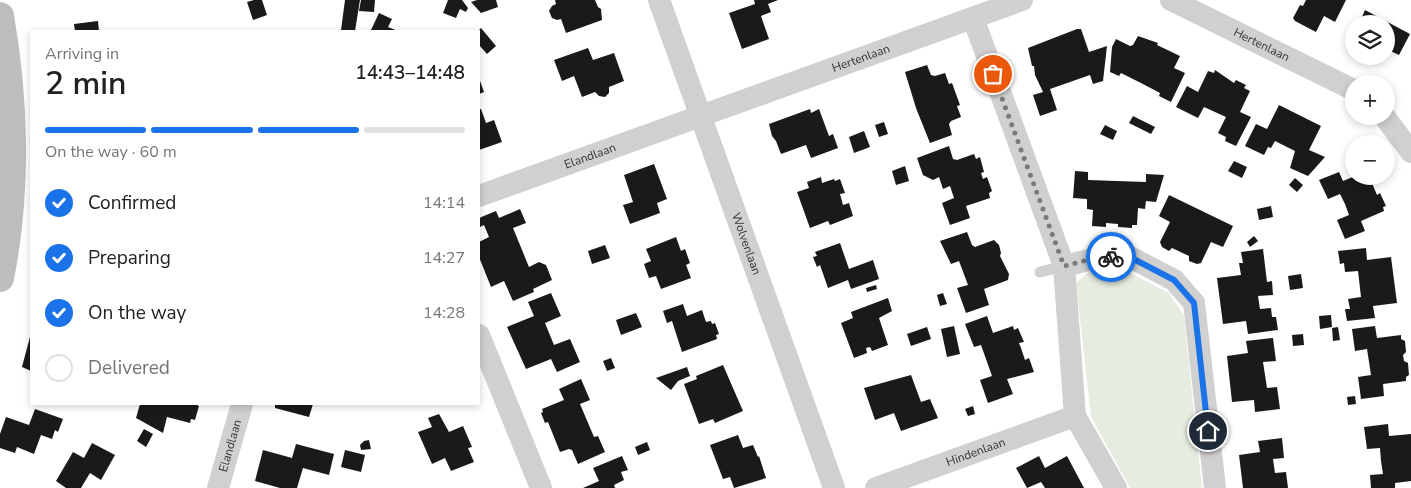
<!DOCTYPE html>
<html lang="en">
<head>
<meta charset="utf-8">
<style>
	:root { --surface:#fff; --page:#f2f2f2; --text:#202124; --muted:#757577; --line:#e0e0e0; --accent:#1a73e8 }
	body { margin:0; font-family:"Nunito Sans",sans-serif; background:var(--page); color:var(--text); height:100vh; display:flex; flex-direction:column; font-size:19px; white-space:nowrap }
	* { box-sizing:border-box; margin:0 }
	p { font-size:16px; color:var(--muted) }
	.icon { flex:none; width:28px; height:28px; fill:none; stroke:currentColor; stroke-width:2; stroke-linecap:round; stroke-linejoin:round }
	.map { position:relative; flex:1; overflow:hidden }
	.side { position:absolute; left:30px; top:30px; width:450px; height:375px; display:flex; flex-direction:column; background:var(--surface); border-radius:0px; box-shadow:0 2px 8px #0003 }
	.side>* { flex:none }
	.tools { position:absolute; left:1345px; top:15px; display:grid; gap:10px }
	.tools a { display:grid; place-items:center; width:50px; height:50px; border-radius:50%; background:var(--surface); box-shadow:0 2px 8px #0003; font-size:25px }
	.pin { position:absolute; display:grid; place-items:center; width:42px; height:42px; color:#fff; margin:-21px; border:2px solid #fff; border-radius:50%; box-shadow:0 1px 5px #0007 }
	.courier { position:absolute; display:grid; place-items:center; width:50px; height:50px; margin:-25px; border:4px solid #1a73e8; border-radius:50%; background:#fff; color:#222; box-shadow:0 1px 6px #0007 }
	.headline em { font-style:normal; font-weight:600 }
	.headline div { display:flex; flex-direction:column-reverse }
	.headline { display:flex; align-items:center; justify-content:space-between; height:85px; padding:0 15px }
	h1 { font-size:32px; font-weight:600; line-height:38px }
	.bar { display:grid; grid-template-columns:repeat(4,1fr); gap:8px 5px; align-content:center; height:60px; padding:0 15px }
	.bar i { height:6px; border-radius:4px; background:var(--line) }
	.bar .current { background:var(--accent) }
	.bar p { grid-column:span 4 }
	ol { padding:0 15px; list-style:none }
	li { display:flex; align-items:center; gap:15px; height:55px }
	li p { margin-inline-start:auto }
	li .icon { padding:5px; border-radius:50%; background:var(--accent); color:#fff; stroke-width:4 }
	li:last-child { color:var(--muted) }
	li i { width:28px; height:28px; border:2px solid var(--line); border-radius:50% }
	.map>svg:first-child { display:block }
	.green { fill:#e6ecdf }
	.building { fill:#1a1a1a }
	.lines { fill:none; stroke-linecap:round; stroke-linejoin:round }
	.lane { stroke:#d0d0d0; stroke-width:11 }
	.street { stroke:#d0d0d0; stroke-width:22 }
	.secondary { stroke:#bdbdbd; stroke-width:28 }
	.done { stroke:#7a7a7a; stroke-width:5; stroke-dasharray:0 9 }
	.route { stroke:#1a73e8; stroke-width:6 }
	.labels { text-anchor:middle; stroke-width:5; stroke-linejoin:round; paint-order:stroke }
	.street-label { font-size:12px; fill:#333; stroke:#fff }
</style>
</head>
<body>
<div class="map">
<svg width="1411" height="488" viewBox="0 0 1411 488">
	<rect width="100%" height="100%" fill="#fff"/>
	<path class="green" d="M1122 269 1169 293 1184 316 1202 488H1130L1091 417 1076 283 1090 271Z"/>
	<path class="building" d="M254 0H262L267 15 253 20 247 2Z
		M345 0H360L355 31 341 30Z
		M361 0H375L374 12 359 11Z
		M448 0H462L468 8 466 12 460 9 456 18 443 13Z
		M477 0H496L498 7 481 13 471 2Z
		M555 0H595L598 7 601 9 602 20 566 33 561 19 557 20 552 18 549 11 552 6 556 4Z
		M754 0H778L768 4 771 12 761 16 769 39 742 49 729 13 755 4Z
		M1306 0H1346L1335 22 1324 16 1316 32 1295 21 1293 18 1300 5 1303 6Z
		M1365 10 1410 34 1399 55 1386 49V24H1359Z
		M379 13 392 19 388 27 398 31 371 30Z
		M98 21 99 31H75L74 24Z
		M481 28 496 46 487 54 479 45V30Z
		M1077 29H1081L1089 52 1107 46 1103 81 1093 84 1090 75 1050 89 1057 110 1040 116 1033 95 1043 92 1035 75 1034 66H1032L1028 48Z
		M1354 34V50L1348 47Z
		M1138 36 1158 43 1157 45 1180 56 1174 68 1185 73 1171 102 1159 96 1160 93 1141 83 1121 73 1119 76 1110 72 1112 47 1116 39 1130 46 1133 45Z
		M588 48 593 60 614 53 624 81 609 87V93L605 97 599 96 595 92 582 97 574 76 562 81 554 60Z
		M927 65 931 75 935 76 945 73 949 84 952 83 960 105 957 106 961 117 951 121 949 124 952 135 930 143 916 108 905 72Z
		M1215 70 1234 83 1236 80 1246 85 1244 88 1250 91 1240 112 1251 117 1236 146 1225 141 1226 137 1218 133 1226 117 1204 107 1198 118 1176 107 1187 86 1198 92 1208 71 1214 73Z
		M479 78 484 92 479 94Z
		M1279 105 1321 126 1309 150 1325 157 1308 176 1290 168 1295 151 1275 141 1271 148 1268 147 1264 155 1245 146 1256 124 1267 129Z
		M479 109H481L486 123 494 120 502 142 479 150Z
		M810 109 811 113 819 109 829 136 833 134 838 148 811 158 806 145 781 154 776 141 772 136 769 124Z
		M1133 116 1155 127 1151 134 1129 123Z
		M884 122 888 134 879 137 875 125Z
		M1105 125 1117 131 1113 140 1100 134Z
		M864 131 870 147 854 153 849 137Z
		M949 146 953 159 957 160 974 154 976 159 980 157 984 172 981 173 983 179 987 177 992 191 989 193 990 198 966 206 970 218 950 225 942 203 954 198 950 186 943 189 939 177 933 180 923 175 917 158Z
		M1234 161 1247 167 1242 178 1228 171Z
		M654 164 667 199 657 203 660 213 630 224 623 205 633 202 624 175Z
		M905 166 909 181 896 185 892 171Z
		M1075 171 1088 172V180L1146 182V174L1164 175 1156 202 1146 201 1145 209 1138 208 1137 225H1132V228L1118 227V224L1106 223V227L1092 226 1093 210 1087 209V199L1073 198Z
		M1339 172 1343 181 1355 176H1369L1377 195 1380 193 1386 206 1383 207 1384 211 1361 221 1365 231 1345 239 1337 220 1349 215 1345 204 1340 194 1328 199 1319 180Z
		M821 177 822 183 834 179 835 181 840 179 845 193 840 194 843 205 849 203 853 216 830 225 828 221 810 228 797 192 809 188 807 182Z
		M1295 178 1303 185 1297 192 1289 185Z
		M1169 195 1233 226 1223 247 1211 242 1201 263 1197 264 1189 261V256L1172 248 1169 251 1162 247 1160 242 1170 222 1159 216Z
		M1271 206 1273 217 1259 220 1257 209Z
		M520 209 526 223 513 228 529 267 539 262 546 265 552 280 533 289 534 292 513 301 504 281 491 287 479 257V242L489 237 484 225 480 227 479 218 496 211 499 218Z
		M967 232 972 245 975 247 994 240 999 245 1001 253 1000 256 1009 274 1008 280 984 289 989 305 966 313 957 288 968 285 959 261 951 264 940 241Z
		M1254 236 1258 241 1250 247 1247 242Z
		M676 237 681 251 685 249 690 263 686 265 691 278 661 289 656 276 649 278 644 264 651 261 646 249Z
		M840 243 849 269 873 260 879 279 851 289 848 280 828 288 820 265 817 267 813 257 817 256 815 252Z
		M605 245 610 258 592 264 588 251Z
		M1366 248 1367 260 1391 257 1397 303 1373 306 1375 318 1347 321 1345 309H1350L1348 299 1361 297 1358 271 1345 272 1344 263 1340 264 1338 251Z
		M1263 249 1267 282 1272 281 1273 295 1258 296 1260 309 1271 308 1272 317H1276L1278 330 1248 334 1246 321 1223 324 1217 278 1241 275 1239 263H1243L1241 252Z
		M1301 274 1303 288 1290 290 1288 276Z
		M876 285 877 289 867 292 866 288Z
		M551 293 561 316 545 323 554 345 570 339 580 362 557 372 551 359 526 369 507 327 534 316 528 302Z
		M943 293 947 304 940 306 937 295Z
		M888 298 892 311 879 318 888 345 872 351 870 347 866 348 867 353 854 358 841 323 853 318 851 312Z
		M683 304 687 316 702 310 706 322 711 321 712 324 715 323 719 334 716 335 717 339 682 352 672 321 667 323 663 311Z
		M636 313 642 327 621 335 616 320Z
		M1331 315 1332 327 1320 329 1319 316Z
		M987 316 993 333 1013 326 1014 330 1018 328 1024 342 1019 343 1021 348 1025 360 1029 358 1034 372 1007 379 1013 394 988 403 980 380 992 376 981 345 974 347 965 324Z
		M954 326 960 354 947 357 941 329Z
		M1375 326 1377 338 1401 335V339L1405 341 1406 352 1403 355 1404 361 1408 363 1409 375 1406 377V381L1383 384 1384 396 1361 399 1358 377 1371 375 1367 349 1355 351 1352 329Z
		M927 327 931 339 911 346 907 334Z
		M1338 327 1340 340 1333 341 1332 328Z
		M31 333V371L22 367Z
		M1303 334 1304 345 1293 346 1292 335Z
		M1273 338 1276 361 1263 362 1267 388 1277 387 1280 409 1255 412 1254 400 1232 402 1227 356 1248 353 1246 341Z
		M611 358 615 368 607 371 603 361Z
		M723 365 743 411 715 423 713 419 699 424 684 384 697 379 696 376Z
		M687 367 690 376 678 381 671 390 656 378Z
		M911 375 921 402 930 399 938 418 901 431 894 413 875 420 864 388Z
		M581 379 590 400 580 404 594 437 598 436 605 452 578 464 572 450 569 449 560 452 548 422 545 423 541 413 543 412 542 409 564 400 559 389Z
		M1355 396 1356 404 1348 405 1347 397Z
		M140 404H195L199 406 195 420 191 419 190 423 167 417 163 433 136 418Z
		M271 404H313L309 417 275 408V405Z
		M973 406 975 414 968 416 965 409Z
		M35 409 63 419 58 432 55 430 52 439 41 435 34 454 17 447 15 453 0 448V434L6 417 29 425Z
		M439 414 449 432 463 426 472 447 468 448 474 462 451 471 445 458 432 464 418 432 432 427 428 418Z
		M1388 424 1389 436 1411 434V481L1395 483V488H1371L1370 475 1383 474 1381 461 1380 448 1367 449 1364 427Z
		M144 429 153 434 146 447 137 441Z
		M738 435 743 448 753 445 758 457 759 456 766 478 734 488 730 477 723 479 710 445Z
		M1282 438 1284 458 1273 459 1275 473 1286 472 1288 488H1243L1239 455 1260 452 1258 441Z
		M369 440 371 449 361 450 360 445 364 441Z
		M647 442 650 450 638 455 635 447Z
		M92 443 115 455 101 480 90 473 81 488H66L56 481 73 452 84 458Z
		M296 444 334 454 329 475 303 468 297 488H280L255 481 263 450 292 458Z
		M345 450 365 455 361 472 341 467Z
		M622 456 628 470 621 472 624 480 614 485 615 488H583L599 481 593 468Z
		M1039 456 1045 468 1067 456 1084 488H1045L1041 482 1027 488 1016 468Z"/>
	<g class="lines">
		<path class="lane" d="M1040 272 1064 266"/>
		<g class="street">
			<path id="s1" d="M659 0 834 488"/>
			<path id="s2" d="M1171 0 1354 90"/>
			<path d="M973 18 1064 266 1075 416 1116 488"/>
			<path d="M1384 116 1411 152"/>
			<path id="s3" d="M479 196 1022 0"/>
			<path d="M1064 266 1097 258 1128 256 1174 280 1194 303 1215 488"/>
			<path d="M479 335 541 488"/>
			<path id="s4" d="M218 488 242 404"/>
			<path id="s5" d="M876 488 1075 416"/>
		</g>
		<path class="secondary" d="M0 16C15 101 17 193 0 278"/>
	</g>
	<g class="lines">
		<path class="done" d="M993 74 1064 266 1096 258 1111 257"/>
		<path class="route" d="M1111 257 1128 256 1174 280 1194 303 1208 431"/>
	</g>
	<g class="labels">
		<g class="street-label">
			<text dy="4" stroke="none"><textPath href="#s2" startOffset="101">Hertenlaan</textPath></text>
			<text dy="4" stroke="none"><textPath href="#s3" startOffset="406">Hertenlaan</textPath></text>
			<text dy="4" stroke="none"><textPath href="#s3" startOffset="118">Elandlaan</textPath></text>
			<text dy="4" stroke="none"><textPath href="#s1" startOffset="259">Wolvenlaan</textPath></text>
			<text dy="4" stroke="none"><textPath href="#s4" startOffset="44">Elandlaan</textPath></text>
			<text dy="4" stroke="none"><textPath href="#s5" startOffset="106">Hindenlaan</textPath></text>
		</g>
	</g>
</svg>
<div class="tools">
<a><svg class="icon" aria-label="layers" viewBox="0 0 24 24"><path d="M12 4l9 5-9 5-9-5zM3 14l9 5 9-5"/></svg></a>
<a>+</a>
<a>−</a>
</div>
<div class="pin" style="left:993px;top:74px;background:#ea580c"><svg class="icon" aria-label="bag" viewBox="0 0 24 24"><path d="M5 8h14l-1 12H6zM9 8a3 3 0 0 1 6 0"/></svg></div>
<div class="pin" style="left:1208px;top:431px;background:#1f2937"><svg class="icon" aria-label="home" viewBox="0 0 24 24"><path d="M3 11l9-7 9 7M6 9v11h12V9"/></svg></div>
<div class="courier" style="left:1111px;top:257px"><svg class="icon" aria-label="bike" viewBox="0 0 24 24"><circle cx="6" cy="16" r="4"/><circle cx="18" cy="16" r="4"/><path d="M6 16l4-8h5l3 8M10 8l3 8H6M13 5h3"/></svg></div>
<section class="side">
<div class="headline"><div><h1>2 min</h1><p>Arriving in</p></div><em>14:43–14:48</em></div>
<div class="bar"><i class="current"></i><i class="current"></i><i class="current"></i><i></i><p>On the way · 60 m</p></div>
<ol>
<li><svg class="icon" aria-label="check" viewBox="0 0 24 24"><path d="M5 12l5 5 9-10"/></svg>Confirmed<p>14:14</p></li>
<li><svg class="icon" aria-label="check" viewBox="0 0 24 24"><path d="M5 12l5 5 9-10"/></svg>Preparing<p>14:27</p></li>
<li><svg class="icon" aria-label="check" viewBox="0 0 24 24"><path d="M5 12l5 5 9-10"/></svg>On the way<p>14:28</p></li>
<li><i></i>Delivered</li>
</ol>
</section>
</div>
</body>
</html>
